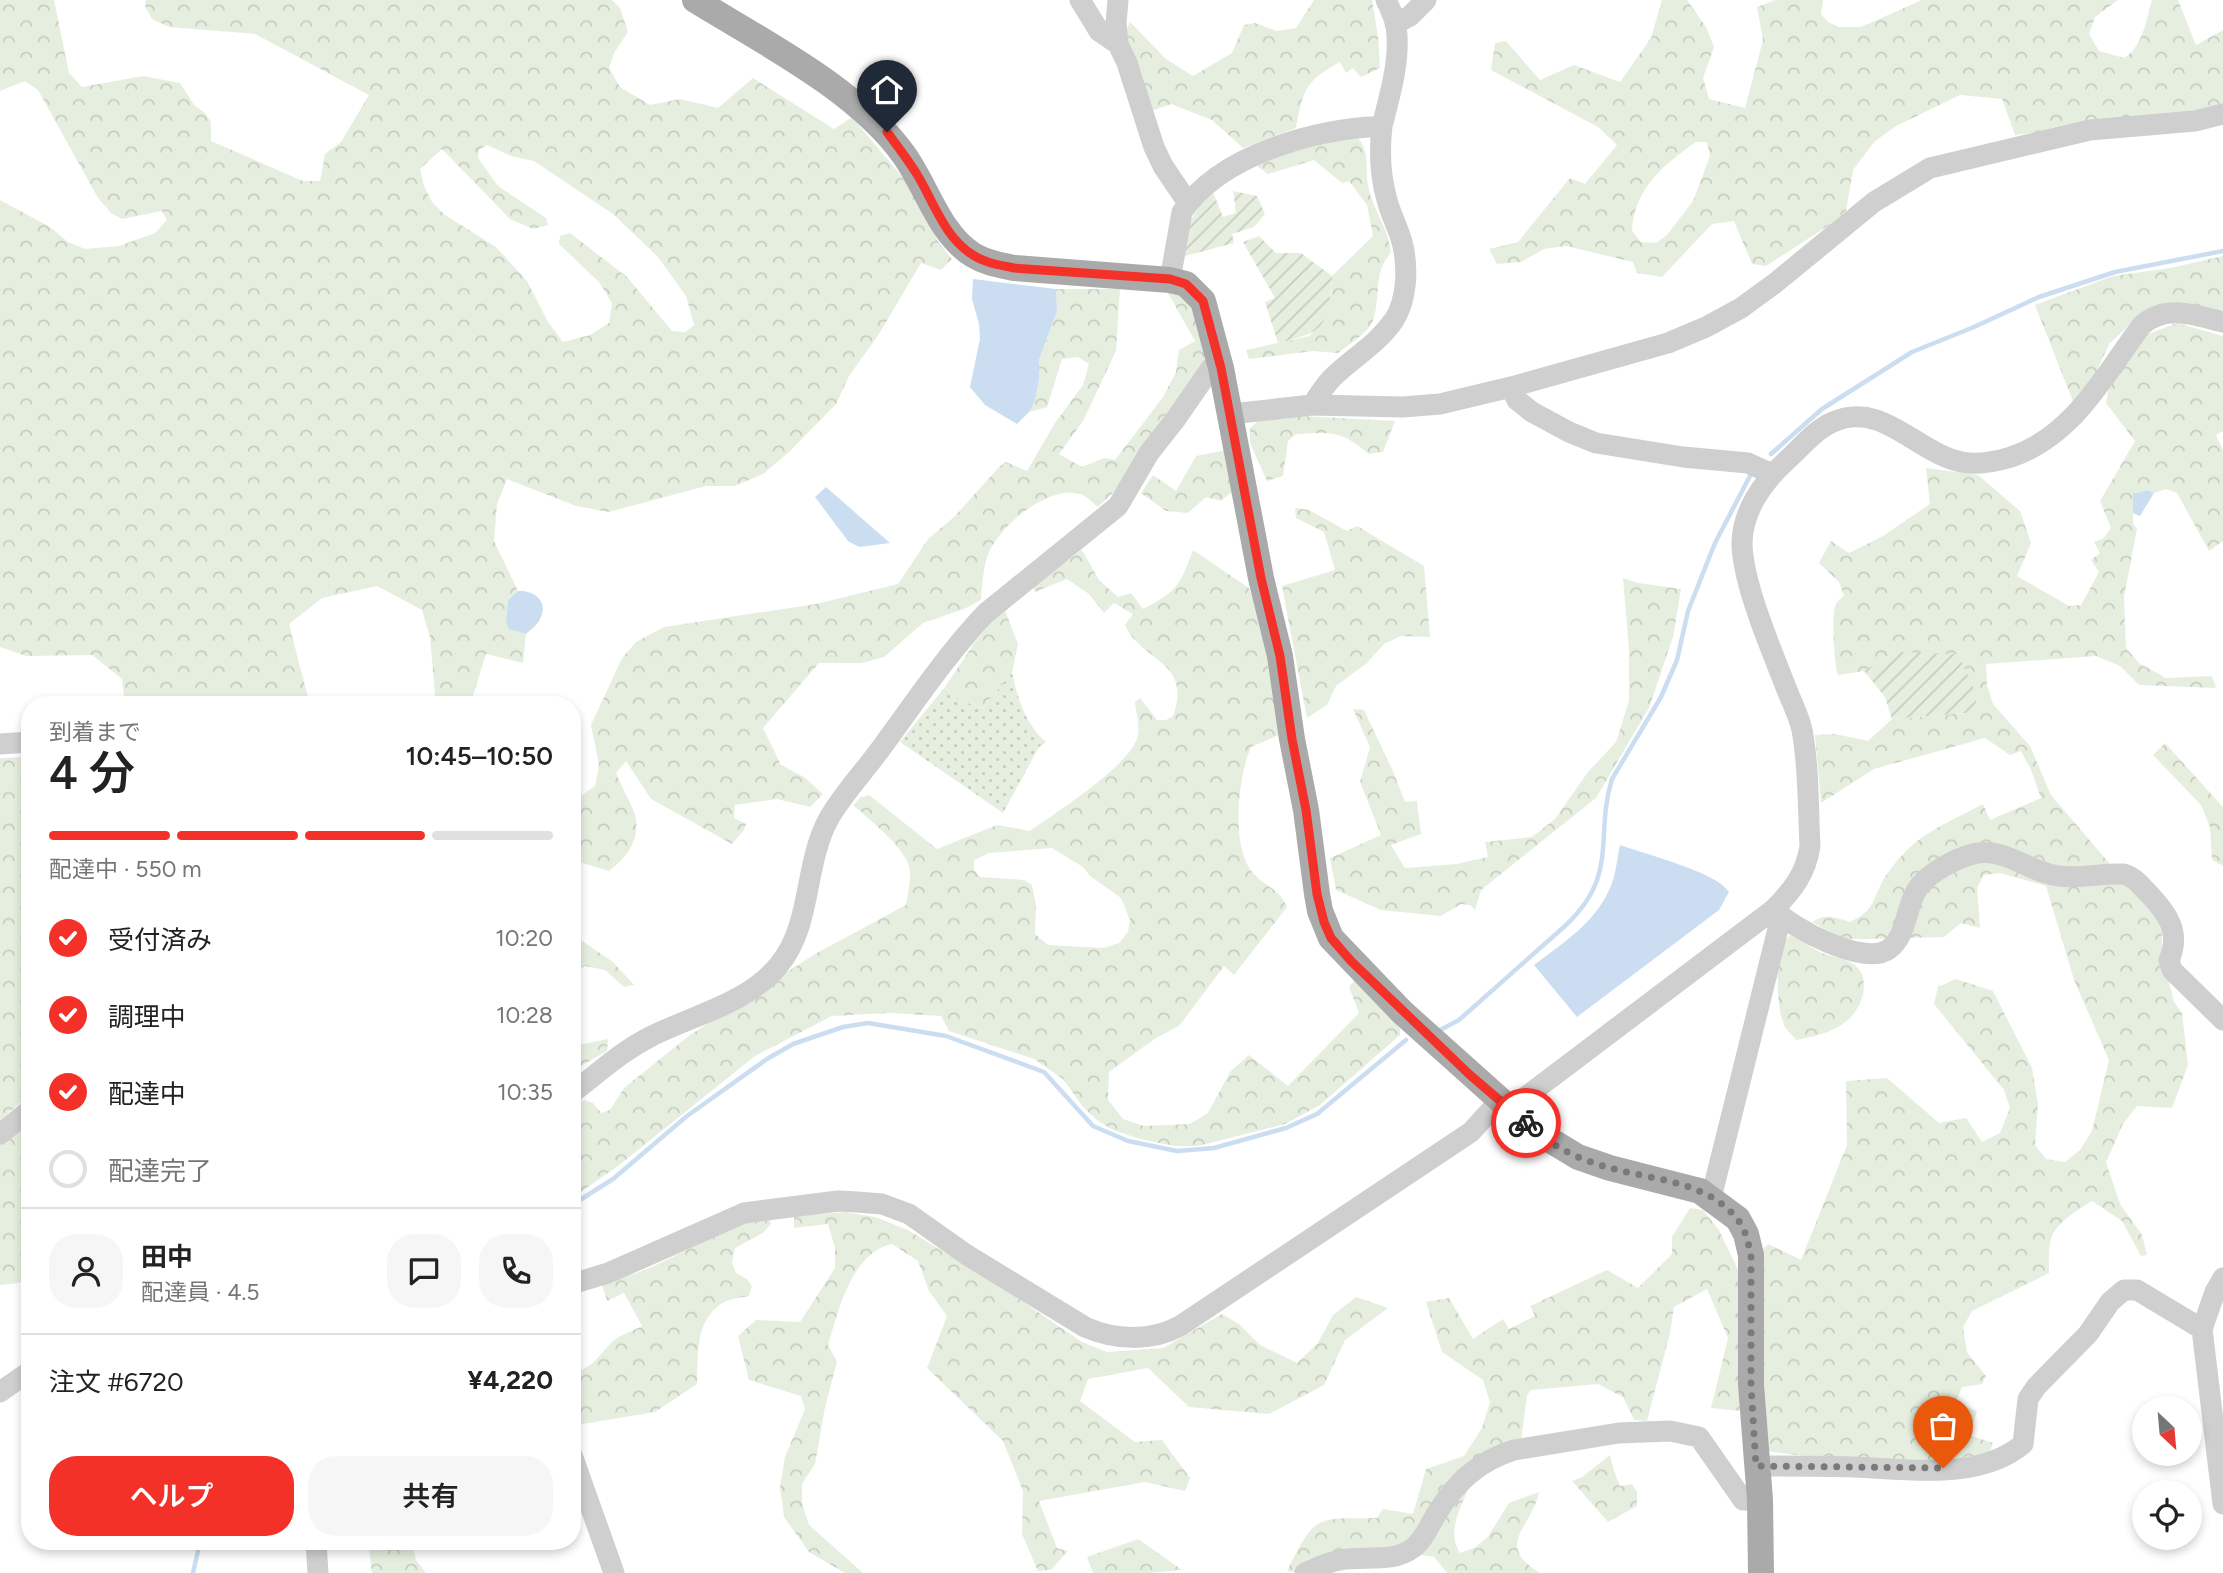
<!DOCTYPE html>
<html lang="ja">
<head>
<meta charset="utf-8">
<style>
	:root { --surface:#fff; --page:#f6f6f6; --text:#222; --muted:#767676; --line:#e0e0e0; --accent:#f33129 }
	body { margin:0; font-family:Figtree,"Noto Sans JP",sans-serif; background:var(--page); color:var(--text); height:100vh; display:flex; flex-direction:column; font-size:26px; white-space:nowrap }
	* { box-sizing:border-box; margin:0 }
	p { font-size:23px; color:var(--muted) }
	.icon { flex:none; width:38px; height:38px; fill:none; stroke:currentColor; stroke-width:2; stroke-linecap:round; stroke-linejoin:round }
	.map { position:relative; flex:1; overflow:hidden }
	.sheet { position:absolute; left:21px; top:696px; width:560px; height:854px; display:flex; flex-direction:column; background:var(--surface); border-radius:28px; box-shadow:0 4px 10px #0003 }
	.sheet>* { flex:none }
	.needle { width:46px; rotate:154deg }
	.tools { position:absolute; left:2132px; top:1396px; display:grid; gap:14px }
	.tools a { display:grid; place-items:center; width:70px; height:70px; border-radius:50%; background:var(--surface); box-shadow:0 4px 10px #0003; font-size:35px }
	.pin { position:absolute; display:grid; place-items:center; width:60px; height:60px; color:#fff; margin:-72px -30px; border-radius:50% 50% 50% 0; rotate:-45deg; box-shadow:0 0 7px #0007 }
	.pin .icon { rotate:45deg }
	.courier { position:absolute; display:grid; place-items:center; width:70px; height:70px; margin:-35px; border:5px solid #f33129; border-radius:50%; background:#fff; color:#222; box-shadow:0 2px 9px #0007 }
	.overview em { font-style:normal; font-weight:600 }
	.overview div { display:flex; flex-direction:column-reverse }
	.overview { display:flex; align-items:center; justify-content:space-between; height:119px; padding:0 28px }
	h1 { font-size:46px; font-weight:600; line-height:52px }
	.bar { display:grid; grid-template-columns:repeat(4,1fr); gap:10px 7px; align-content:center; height:84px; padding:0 28px }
	.bar i { height:9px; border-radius:5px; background:var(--line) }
	.bar .active { background:var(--accent) }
	.bar p { grid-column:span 4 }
	.line { display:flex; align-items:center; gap:18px; padding:0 28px; border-top:2px solid var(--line) }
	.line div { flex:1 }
	.round { display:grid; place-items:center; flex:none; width:74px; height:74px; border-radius:28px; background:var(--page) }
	ol { padding:0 28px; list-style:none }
	li { display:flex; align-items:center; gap:21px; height:77px }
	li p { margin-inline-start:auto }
	li .icon { padding:7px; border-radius:50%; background:var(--accent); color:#fff; stroke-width:4 }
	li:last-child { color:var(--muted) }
	li i { width:38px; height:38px; border:4px solid var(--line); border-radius:50% }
	.primary-button { display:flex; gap:14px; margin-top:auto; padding:14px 28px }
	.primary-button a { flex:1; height:80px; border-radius:28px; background:var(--accent); color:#fff; font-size:28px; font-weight:600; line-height:80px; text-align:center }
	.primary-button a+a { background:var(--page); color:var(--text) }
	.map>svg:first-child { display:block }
	.grass { fill:url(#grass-dots) }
	.forest { fill:url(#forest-crowns); fill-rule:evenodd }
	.garden { fill:url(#garden-furrows) }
	.water { fill:#cbddf0 }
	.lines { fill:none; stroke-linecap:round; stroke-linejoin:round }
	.stream { stroke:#cbddf0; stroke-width:4.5 }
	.minor { stroke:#cfcfcf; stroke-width:21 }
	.major { stroke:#aaa; stroke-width:26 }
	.done { stroke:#7a7a7a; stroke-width:7; stroke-dasharray:0 12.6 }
	.route { stroke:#f33129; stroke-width:9 }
</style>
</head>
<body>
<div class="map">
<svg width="2223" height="1573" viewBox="0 0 2223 1573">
	<defs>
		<pattern id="grass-dots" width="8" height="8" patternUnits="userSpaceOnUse" patternTransform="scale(1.75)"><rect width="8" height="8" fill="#e6efdf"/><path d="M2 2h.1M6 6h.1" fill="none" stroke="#c6cdc0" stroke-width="1.8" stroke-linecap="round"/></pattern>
		<pattern id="forest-crowns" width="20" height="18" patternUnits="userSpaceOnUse" patternTransform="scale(1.75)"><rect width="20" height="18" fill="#e6efdf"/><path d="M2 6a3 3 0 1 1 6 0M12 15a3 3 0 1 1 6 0" fill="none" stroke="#c6cdc0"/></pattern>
		<pattern id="garden-furrows" width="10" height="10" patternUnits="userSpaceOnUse" patternTransform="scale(1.75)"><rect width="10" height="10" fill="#e6efdf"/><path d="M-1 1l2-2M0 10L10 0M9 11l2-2" fill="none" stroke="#c6cdc0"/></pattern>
	</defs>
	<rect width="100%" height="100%" fill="#fff"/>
	<path class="grass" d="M1012 673C1018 699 1025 724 1046 742L1039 747 1003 813 900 742 945 687 957 699 982 708Z"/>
	<path class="forest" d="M0 0H54L69 73 82 87 143 76 180 83 194 105 205 113 211 122V141L303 181H320L325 154 341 142 369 95 255 34 169 27 152 19 145 6 146 0H612L620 8 628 32 614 53 609 68 620 87 650 105 680 99 718 108 753 78 834 129 852 117 909 185 939 243 952 259 941 270 921 263 879 334 849 376 836 404 789 452 763 474 735 486H706L609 512 576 506 507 479 497 504 494 541 518 591 508 600 506 621 510 629 526 634 523 663 486 654 471 702 474 705H436L430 637 422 610 377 586 322 598 289 624 310 705H125L122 679 92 655 26 656 0 647V200L50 227 68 242 85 249 119 246 155 233 167 220 162 211 122 219 111 213 98 198 38 90 25 81 0 91ZM487 145 511 156 534 161 613 214 658 257 686 296 694 325 685 332 672 331 627 277 570 233 560 236 559 244 599 282 612 303 609 323 590 335 563 342 548 322 527 281 496 247 445 215 432 202 424 186 420 169 442 149 510 219 533 229 548 225 546 218 498 186 478 158 479 150Z
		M1314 0H1372L1378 36 1380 68 1361 77 1353 68 1346 73 1340 62C1305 81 1303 90 1296 128L1243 148 1212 120 1171 104 1151 111 1124 36 1130 22 1166 59 1193 76 1232 53 1244 25 1255 23 1277 31 1296 28Z
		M1662 0H1687L1706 27 1714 47 1703 78 1709 99 1745 108 1763 40 1757 7 1775 0H1823L1821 14 1828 22 1839 27H1861L1922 0H2118L2095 17 2089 34 2099 51 2124 58C2143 47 2146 20 2152 0H2178L2196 45 2223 30V104L2201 112 2015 135 2002 99 1960 95 1896 126 1874 142 1853 170 1846 211 1831 224 1766 266 1752 264 1734 221 1712 224 1662 277 1637 273 1633 262 1566 246 1544 249 1521 262 1497 264 1489 249 1518 242 1570 178 1585 184 1617 145 1598 127 1491 70 1495 43 1506 41 1540 80 1574 65 1620 82 1651 38ZM1696 142H1707L1710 156 1693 201 1667 235 1656 243 1641 242 1632 231C1634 189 1663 165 1696 142Z
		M1344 138H1358C1370 152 1365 168 1368 185 1372 209 1389 228 1391 253 1372 272 1382 300 1372 323 1366 334 1348 345 1338 353L1313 351 1249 359 1246 350 1310 336 1330 299 1332 276 1373 236 1367 205 1349 181 1342 183 1314 160 1268 174 1253 163Z
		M2223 256V316H2139L2109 344 2093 379 2074 404 2035 305 2113 276 2170 268Z
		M1056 289H1120L1116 351 1083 421 1059 454 1082 467 1104 458 1115 460 1163 397 1176 372 1179 350 1195 341 1168 293 1178 290 1196 307 1207 354 1199 369 1118 488 1098 507C1093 503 1086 496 1081 494 1048 485 1002 524 989 552 983 566 982 585 981 600L964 609 923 623 884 657 862 663H819L763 728 781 765 804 777 823 794 810 807 777 799 735 805 734 818 746 824 744 830 732 844 651 799 626 761 616 773C620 783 636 813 636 819 639 842 626 858 609 871L572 860V802L595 786 599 765 591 725 622 658 636 642 664 627 816 604 898 584 928 539 954 517 999 467 1006 462 1027 471 1055 423 1083 385 1089 364 1078 357 1062 359 1047 407 1029 412 1035 401 1039 380V360L1057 311Z
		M2177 323 2223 336V431L2216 435 2223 450V541L2209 551 2177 493 2166 489 2154 493 2148 490 2134 494 2133 524 2137 529 2124 597 2126 648 2139 663 2166 678 2212 676 2216 688 2139 685 2120 666 2096 656 1986 664 1987 685 1993 704 2030 746 2051 795 2156 918 2162 932V952L2169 982 2174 1002 2182 1013 2188 1065 2172 1108 2137 1106 2123 1124 2106 1162 2120 1204 2142 1235 2147 1255 2141 1256 2122 1221 2092 1201C2078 1210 2056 1222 2051 1239 2048 1249 2049 1263 2049 1273L1972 1311 1963 1327 1967 1352 1986 1376 1982 1384 1962 1387 1956 1402 1977 1411 1969 1435 1993 1443 1989 1455 1933 1461 1897 1459 1850 1461 1764 1451 1761 1251 1768 1244 1801 1260 1847 1145 1846 1081 1887 1078 1939 1123 1966 1118 1982 1142 2000 1133 2010 1108 2004 1090 1934 1004 1938 987 1956 979 1993 991 2032 1068 2038 1104 2035 1145 2046 1159 2065 1162 2080 1150 2092 1131 2109 1060 2074 980 2046 886 2000 873 1984 875 1977 888 1980 928 1961 923 1944 937 1868 939H1843L1812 922C1825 913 1835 917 1850 922 1874 910 1871 904 1882 882 1888 871 1900 857 1909 848 1929 829 1959 817 1983 804L1990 820 2041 798 2031 770 2021 751 2010 755 1985 738 1874 769 1821 803 1815 735 1835 734 1868 741 1892 719 1966 713 1896 652 1864 671 1838 675C1834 663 1831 615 1836 604 1837 601 1841 598 1844 596L1839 582 1819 563 1831 541 1849 553 1883 536 1930 504 1926 468 1978 475 2020 511 2031 543 2017 576 2069 606 2081 605 2099 572 2091 560 2100 553 2094 542 2104 538 2111 528 2100 501 2135 441 2106 403 2110 382 2148 334Z
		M1282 415 1395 421 1383 452 1369 454C1341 430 1331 432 1296 434L1288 441 1283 476 1267 481 1250 443V428L1258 421Z
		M1227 450 1235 489 1221 501 1206 497 1188 513 1166 511 1141 493 1153 475 1176 491 1196 456Z
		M1295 508 1309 510 1347 531 1357 526 1424 566 1430 637 1401 636 1384 644 1367 663 1336 686 1327 705 1307 718 1282 586 1335 570 1324 532 1296 518Z
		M1082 550 1099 580 1118 597 1131 593 1143 609C1178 591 1179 586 1193 550L1249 588 1267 630 1281 734 1251 747C1238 777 1230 847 1253 873 1265 887 1279 888 1287 907L1234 975 1224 966 1179 1026 1156 1038 1109 1072 1108 1100 1123 1119 1144 1126 1190 1124 1208 1113 1230 1072 1249 1055 1288 1086 1359 1013 1349 987 1355 980 1400 1021V1035L1320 1105 1285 1124 1198 1146H1174L1140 1139 1113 1130 1098 1121 1083 1107 1063 1079 1034 1059 949 1031 941 1016 889 1013 832 1016 755 1056 618 1166 572 1198V1170L581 1157 572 1129V1107L584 1100 593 1103 601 1113 610 1110 624 1088 690 1035 815 954 906 905C908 894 912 877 909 866 903 846 869 819 853 805L861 797 869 795 937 849 997 825 1030 831C1055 813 1133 764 1138 735 1140 725 1136 712 1135 702L1140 698 1157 720H1166L1173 716C1193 660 1141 662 1125 625L1133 614 1114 603 1104 613 1089 594 1067 579 1035 592 1033 586ZM1052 848 1083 867 1090 876 1121 898 1130 920 1128 932 1119 943 1104 948 1048 945 1035 934 1036 905 1032 885 1024 880 980 877 974 870V860L989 853Z
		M1623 578 1638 583 1681 589 1673 637 1649 708 1596 798 1481 890 1475 910 1470 905 1461 904 1441 916 1381 910 1336 890 1330 858 1381 835 1360 782 1370 747 1353 709 1364 710 1392 769 1405 802 1417 801 1421 834 1391 845 1405 868 1457 864 1488 857 1485 842 1532 837 1555 819 1588 772 1616 742 1629 701V650Z
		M1004 608 1018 644 1012 673 982 708 957 699 945 687 975 642Z
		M2165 743 2223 807V866L2212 860 2210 827 2201 805 2153 755Z
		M30 757V1095L0 1120V758Z
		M572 934 613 962 634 985 624 987 605 970 585 966 572 973Z
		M1790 935C1800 939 1808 946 1818 951 1831 958 1847 957 1858 968 1864 975 1865 986 1863 994 1855 1027 1826 1034 1796 1040 1793 1036 1788 1031 1785 1027 1775 1007 1774 950 1790 935Z
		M572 1021 578 1045 608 1039 607 1051 572 1071Z
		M30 1123V1273L19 1283 0 1285V1144Z
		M1690 1208 1703 1210 1719 1230 1739 1272 1741 1411 1711 1408 1728 1338 1707 1289 1674 1307 1670 1333 1647 1421 1634 1420 1623 1397 1598 1384 1531 1390 1527 1395 1521 1441 1503 1444 1410 1543 1295 1572 1287 1571C1316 1513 1315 1519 1377 1518L1383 1509 1413 1514 1426 1469 1464 1456 1482 1428 1490 1402 1483 1380 1442 1352 1426 1302 1449 1298 1473 1339 1503 1319 1509 1329 1535 1316 1530 1306 1607 1270 1638 1288 1672 1254V1237Z
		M845 1212 875 1217 908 1230 1000 1286 1082 1342 1107 1352 1163 1348 1222 1314 1239 1324 1260 1345 1297 1363 1318 1343 1333 1315 1356 1297 1388 1308 1345 1340 1324 1385 1269 1414 1189 1407 1148 1368 1088 1379 1080 1401 1135 1442 1162 1440 1190 1478 1185 1491 1145 1482 1039 1501 1057 1548 1068 1551 1051 1570 1038 1571 1022 1534 1023 1491 1003 1441 927 1368 947 1316 929 1291 918 1261 892 1244C852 1252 838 1311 828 1345L837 1362 825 1407 815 1464 802 1484V1503L809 1525 863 1573H845L809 1552 784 1517 780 1487 785 1457 805 1409 801 1396 749 1380 738 1336 756 1320 800 1322 835 1268V1248L828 1224 794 1228V1216Z
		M769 1218 771 1224 763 1233 735 1248 732 1263 736 1273 747 1279 752 1286 749 1296C739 1298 726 1299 718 1306 695 1324 698 1358 697 1384L655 1412 577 1425 572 1413V1374C596 1365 595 1359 612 1342 619 1335 633 1331 642 1326L624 1293 607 1301 602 1284C619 1278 637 1274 654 1266 692 1249 727 1224 769 1218Z
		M1610 1455 1614 1471 1620 1486 1632 1484 1637 1492V1506L1608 1522 1572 1481 1582 1477Z
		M1470 1485C1461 1507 1446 1531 1460 1553L1474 1548 1487 1538 1509 1503 1539 1492C1532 1528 1493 1544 1540 1573H1447L1434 1557 1420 1555 1449 1506Z
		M1138 1539 1182 1570 1149 1573H1093L1087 1557Z
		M368 1542H412L416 1560 426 1573H372Z"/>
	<path class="garden" d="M1233 191 1257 196 1265 214 1254 227 1232 234 1234 243 1185 256 1184 233 1199 206 1213 192 1223 217 1236 213Z
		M1259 236 1276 253H1301L1332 276C1328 325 1327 332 1278 343L1265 302 1275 298 1243 242Z
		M1895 652 1958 654 1974 689 1977 708 1966 713 1892 719 1885 697 1864 671Z"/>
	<path class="water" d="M973 279 1056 289 1057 311 1039 360V380L1035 401 1029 412 1017 424 985 405 970 387 980 339 979 324 972 299Z
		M826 487 890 543 859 547 848 541 815 497Z
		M2148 490 2154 493 2140 516 2133 513V494Z
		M518 591C536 590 550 603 539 621 536 626 530 630 526 634L509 629 506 622 508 600Z
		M1620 845C1644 854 1717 872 1729 892L1719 910 1577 1017 1534 965C1563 943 1595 923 1610 888 1616 875 1617 859 1620 845Z"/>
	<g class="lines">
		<path class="stream" d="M1771 454 1822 409 1912 352 1974 327 2039 297 2115 272 2223 251
			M1442 1029 1459 1020 1565 926C1620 875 1594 838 1612 779L1661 697 1677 660 1688 611 1715 543 1751 474
			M572 1205 613 1179 687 1116 767 1059 793 1044 843 1027 868 1023 946 1036 1044 1072 1093 1126 1128 1141 1177 1151 1214 1148 1286 1128 1317 1114 1406 1040
			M193 1573 200 1542"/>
		<path class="minor" d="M1080 0 1099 31 1118 44
			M1118 0 1116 23 1118 44 1127 63 1154 147 1163 166 1188 203
			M1395 24 1410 16 1426 0
			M1170 280 1182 212C1221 154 1316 129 1382 126 1390 95 1401 58 1396 26 1394 17 1390 8 1386 0
			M1511 387 1517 400 1532 412 1569 432 1596 443 1683 457 1748 463 1772 474
			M1312 405C1318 396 1324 387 1331 379 1352 358 1377 345 1394 320 1407 300 1408 269 1403 246 1400 231 1391 216 1387 200 1380 175 1379 151 1382 126
			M1231 414 1312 405 1403 407 1440 404 1511 387 1668 343 1706 327 1741 308 1774 284 1874 202 1930 168 2090 130 2195 121 2223 114
			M0 744 30 742
			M1774 909C1791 928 1865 967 1889 949 1906 937 1906 909 1916 891 1926 874 1954 859 1973 854 2005 846 2029 873 2059 876 2080 879 2102 873 2123 874 2135 877 2141 886 2149 894 2168 914 2181 933 2169 960L2172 970 2223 1020
			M572 1093C597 1074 622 1051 650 1037 693 1015 747 1004 779 965 812 925 804 865 828 820 841 796 862 774 879 751 913 705 946 655 986 613L1118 506 1149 453 1175 420 1211 368H1221
			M1511 1108 1774 909C1793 890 1806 873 1810 846 1808 808 1809 767 1802 730 1799 716 1792 703 1787 690 1772 651 1743 585 1742 544 1742 512 1762 483 1785 462 1800 449 1814 430 1833 422 1885 399 1920 459 1969 463 1982 464 1998 461 2011 457 2074 436 2105 374 2142 325 2167 304 2194 315 2223 322
			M0 1134 30 1110
			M1711 1198 1781 917
			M2223 1278 2215 1292 2202 1329 2223 1504
			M572 1284 608 1273 744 1213 838 1201 857 1202 882 1204 909 1214 967 1255 1085 1327C1114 1340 1151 1342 1180 1326L1471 1132 1500 1100
			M0 1392 30 1371
			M572 1455 614 1573
			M1756 1466C1789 1466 1821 1466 1854 1467 1907 1469 1979 1481 2023 1444L2028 1399 2036 1387 2088 1334 2110 1302 2124 1290H2137L2202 1329
			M316 1542 318 1573
			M1305 1573C1316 1568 1328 1562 1340 1560 1363 1555 1392 1564 1413 1548 1424 1540 1430 1524 1437 1513 1456 1482 1479 1461 1514 1450L1619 1433 1670 1431 1699 1437 1743 1500H1760"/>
		<path class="major" d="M695 0C763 42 858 90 904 155 927 187 939 234 973 255 986 263 1000 265 1014 268L1170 280 1186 284 1203 301 1221 368 1261 578 1280 656 1292 739 1306 810 1317 894 1320 911 1331 938 1402 1012 1535 1131 1578 1157 1610 1168 1700 1191 1738 1219 1746 1234 1751 1255V1385L1760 1500 1761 1573"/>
	</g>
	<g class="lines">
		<path class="done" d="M1526 1123C1548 1145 1580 1160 1610 1168 1654 1180 1708 1181 1738 1220 1746 1230 1748 1243 1751 1255V1385L1756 1466 1943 1468"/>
		<path class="route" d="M887 132C898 147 909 161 918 176 934 203 945 238 973 255 985 263 1000 265 1014 268L1170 279 1186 284 1203 301 1221 368 1261 578 1280 656 1292 739 1306 810 1317 894 1324 922 1331 938 1351 961 1470 1075 1526 1123"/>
	</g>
</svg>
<div class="tools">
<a><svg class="needle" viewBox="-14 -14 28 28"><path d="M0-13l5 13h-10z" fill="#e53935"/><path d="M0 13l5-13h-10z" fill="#767676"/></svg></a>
<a><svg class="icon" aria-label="locate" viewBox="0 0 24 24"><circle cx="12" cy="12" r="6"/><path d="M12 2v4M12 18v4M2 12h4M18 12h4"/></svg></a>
</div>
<div class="pin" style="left:1943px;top:1468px;background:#ea580c"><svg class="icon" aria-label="bag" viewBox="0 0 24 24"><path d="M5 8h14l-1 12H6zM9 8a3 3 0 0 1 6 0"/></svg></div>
<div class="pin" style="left:887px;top:132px;background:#1f2937"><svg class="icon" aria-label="home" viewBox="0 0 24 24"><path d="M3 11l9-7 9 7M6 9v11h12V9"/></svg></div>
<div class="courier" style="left:1526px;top:1123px"><svg class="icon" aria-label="bike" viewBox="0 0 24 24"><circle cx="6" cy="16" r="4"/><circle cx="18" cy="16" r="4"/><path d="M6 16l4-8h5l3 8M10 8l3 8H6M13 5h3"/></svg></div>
<section class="sheet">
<div class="overview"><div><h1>4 分</h1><p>到着まで</p></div><em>10:45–10:50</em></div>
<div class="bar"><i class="active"></i><i class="active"></i><i class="active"></i><i></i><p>配達中 · 550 m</p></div>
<ol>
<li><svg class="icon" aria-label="check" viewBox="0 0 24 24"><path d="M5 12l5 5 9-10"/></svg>受付済み<p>10:20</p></li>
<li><svg class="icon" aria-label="check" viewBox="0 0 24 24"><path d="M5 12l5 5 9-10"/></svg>調理中<p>10:28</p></li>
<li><svg class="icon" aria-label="check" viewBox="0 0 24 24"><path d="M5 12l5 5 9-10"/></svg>配達中<p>10:35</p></li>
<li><i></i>配達完了</li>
</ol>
<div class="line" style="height:126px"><a class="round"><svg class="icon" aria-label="person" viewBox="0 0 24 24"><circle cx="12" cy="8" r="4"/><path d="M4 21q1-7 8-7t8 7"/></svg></a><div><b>田中</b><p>配達員 · 4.5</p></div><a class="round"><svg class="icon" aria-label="chat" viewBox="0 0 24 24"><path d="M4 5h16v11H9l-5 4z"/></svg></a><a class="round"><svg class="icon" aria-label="phone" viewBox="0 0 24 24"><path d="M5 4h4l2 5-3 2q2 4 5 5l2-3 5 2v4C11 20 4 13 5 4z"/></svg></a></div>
<div class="line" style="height:91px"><div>注文 #6720</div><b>¥4,220</b></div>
<div class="primary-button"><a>ヘルプ</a><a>共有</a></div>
</section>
</div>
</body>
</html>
